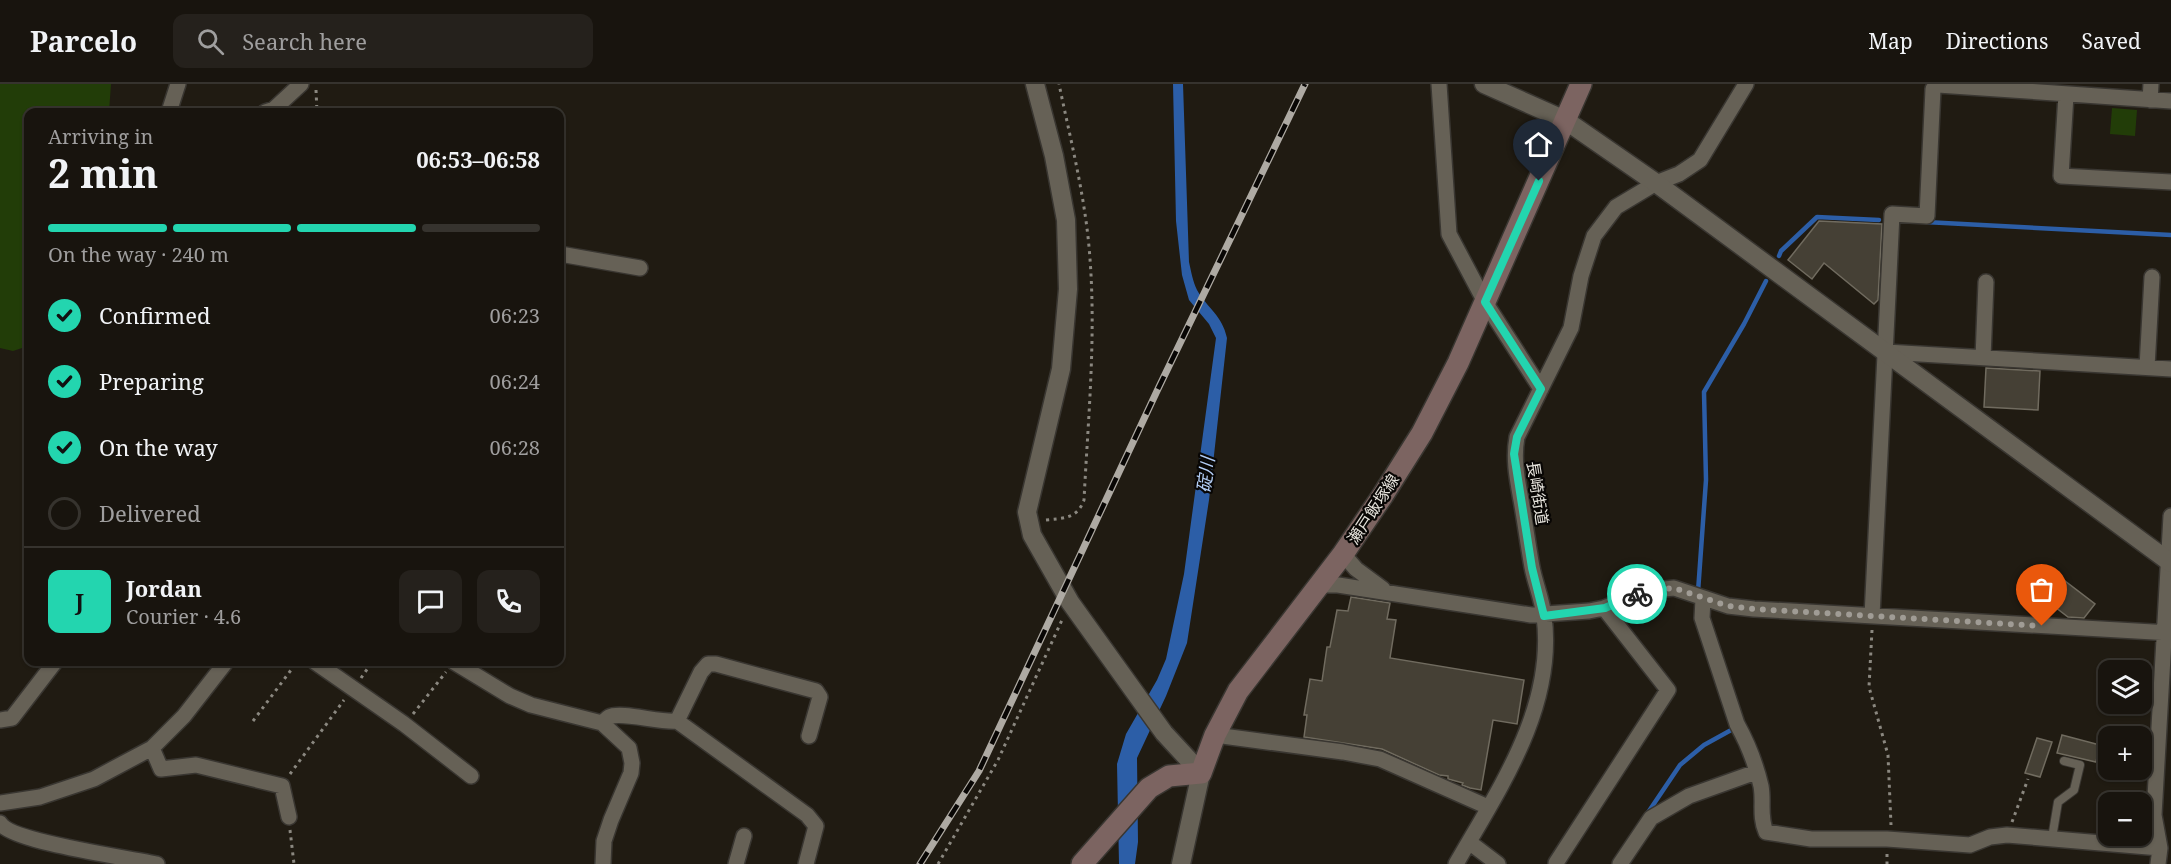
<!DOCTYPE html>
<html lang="en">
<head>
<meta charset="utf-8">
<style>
	:root { --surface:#18140e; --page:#25211c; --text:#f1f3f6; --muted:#9f9e9e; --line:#36332e; --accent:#23d5af }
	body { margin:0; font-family:"Noto Serif","Noto Sans JP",serif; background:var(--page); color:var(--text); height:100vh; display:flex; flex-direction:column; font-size:22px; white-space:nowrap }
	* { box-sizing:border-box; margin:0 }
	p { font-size:20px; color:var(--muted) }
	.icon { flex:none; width:33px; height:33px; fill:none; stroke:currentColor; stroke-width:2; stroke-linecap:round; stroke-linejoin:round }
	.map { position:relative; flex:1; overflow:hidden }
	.panel { position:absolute; left:24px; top:24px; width:540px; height:558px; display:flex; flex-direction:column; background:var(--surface); border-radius:12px; box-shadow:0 2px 4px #0004,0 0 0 2px var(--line) }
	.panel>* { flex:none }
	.buttons { position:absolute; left:2098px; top:576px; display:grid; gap:12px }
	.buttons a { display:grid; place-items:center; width:54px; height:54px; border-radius:12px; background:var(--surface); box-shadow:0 2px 4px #0004,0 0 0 2px var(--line); font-size:30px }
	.pin { position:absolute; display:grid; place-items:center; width:51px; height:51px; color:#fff; margin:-62px -26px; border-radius:50% 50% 50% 0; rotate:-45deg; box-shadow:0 0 6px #0007 }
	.pin .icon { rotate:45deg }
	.courier { position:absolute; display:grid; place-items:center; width:60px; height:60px; margin:-30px; border:4px solid #23d5af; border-radius:50%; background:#fff; color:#222; box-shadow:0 2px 8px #0007 }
	.overview em { font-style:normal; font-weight:700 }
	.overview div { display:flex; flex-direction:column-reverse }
	.overview { display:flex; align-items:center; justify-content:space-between; height:102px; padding:0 24px }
	h1 { font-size:39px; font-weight:700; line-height:45px }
	.bar { display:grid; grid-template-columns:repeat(4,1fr); gap:9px 6px; align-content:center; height:72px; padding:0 24px }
	.bar i { height:8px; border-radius:4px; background:var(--line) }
	.bar .on { background:var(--accent) }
	.bar p { grid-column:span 4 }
	.line { display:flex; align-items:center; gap:15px; padding:0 24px; border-top:2px solid var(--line) }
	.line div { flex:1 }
	.round { display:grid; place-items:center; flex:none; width:63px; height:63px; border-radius:12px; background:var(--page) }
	ol { padding:0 24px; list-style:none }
	li { display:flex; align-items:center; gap:18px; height:66px }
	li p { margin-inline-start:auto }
	li .icon { padding:6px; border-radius:50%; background:var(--accent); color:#111; stroke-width:4 }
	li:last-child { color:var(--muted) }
	li i { width:33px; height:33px; border:3px solid var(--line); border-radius:50% }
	header { display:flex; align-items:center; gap:36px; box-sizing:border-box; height:84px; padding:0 30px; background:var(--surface); border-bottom:2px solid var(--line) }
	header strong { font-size:28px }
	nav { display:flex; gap:33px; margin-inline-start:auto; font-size:21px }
	.search { width:420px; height:54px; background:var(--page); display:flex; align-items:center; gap:15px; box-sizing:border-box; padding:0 21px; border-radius:12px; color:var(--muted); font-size:22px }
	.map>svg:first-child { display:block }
	.green { fill:#223d08 }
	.water { fill:#2c5ea7 }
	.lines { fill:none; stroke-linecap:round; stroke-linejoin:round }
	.stream { stroke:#2c5ea7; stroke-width:4.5 }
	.building { fill:#454035; stroke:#706b5f; stroke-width:1.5 }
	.service-casing { stroke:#393631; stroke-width:10 }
	.minor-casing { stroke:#393631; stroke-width:18 }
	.tertiary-casing { stroke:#393631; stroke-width:21 }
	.secondary-casing { stroke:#393631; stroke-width:24 }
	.path { stroke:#8b8880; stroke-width:3; stroke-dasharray:3 4.5; stroke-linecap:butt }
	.service { stroke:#666156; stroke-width:8 }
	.minor { stroke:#666156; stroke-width:15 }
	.tertiary { stroke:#666156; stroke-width:18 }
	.secondary { stroke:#7c6461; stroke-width:21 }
	.rail-casing { stroke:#aeaaa3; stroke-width:7 }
	.rail { stroke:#080604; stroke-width:4.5; stroke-dasharray:14; stroke-linecap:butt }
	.done { stroke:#a09c95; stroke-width:6; stroke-dasharray:0 10.8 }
	.route { stroke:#23d5af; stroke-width:8 }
	.labels { text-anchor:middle; stroke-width:4.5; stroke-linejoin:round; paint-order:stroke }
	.street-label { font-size:16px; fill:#e5e2db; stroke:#080604 }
	.water-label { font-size:18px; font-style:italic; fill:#b3cef6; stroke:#080604 }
</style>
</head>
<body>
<header>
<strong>Parcelo</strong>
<div class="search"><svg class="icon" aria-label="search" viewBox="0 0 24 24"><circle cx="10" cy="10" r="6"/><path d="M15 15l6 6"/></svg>Search here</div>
<nav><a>Map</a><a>Directions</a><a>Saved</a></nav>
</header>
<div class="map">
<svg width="2171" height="780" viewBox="0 0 2171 780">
	<rect width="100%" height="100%" fill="#201b12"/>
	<path class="green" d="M0 0H111L109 28H28V262L13 267 0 264Z
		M2112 24 2137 26 2135 52 2110 50Z"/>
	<path class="water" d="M1173 0H1183L1189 178C1191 187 1193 198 1197 206 1208 225 1222 231 1227 254L1209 416 1187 559 1166 612 1137 674 1138 758 1135 780H1119L1117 680 1126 650 1157 596 1166 575 1184 490 1216 254 1209 240 1189 216 1182 191 1176 137Z"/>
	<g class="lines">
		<path class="stream" d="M1925 138 2171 151
			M1779 172 1781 167 1817 133 1879 136
			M1698 508 1706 396 1704 308 1744 240 1766 197
			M1647 730 1680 681 1704 661 1733 645 1732 642"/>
	</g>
	<path class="building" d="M1819 137 1882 140 1878 216 1874 220 1824 179 1812 195 1788 176Z
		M1986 284 2040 287 2038 326 1984 323Z
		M2049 488 2064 500 2065 497 2095 520 2084 534 2068 533 2042 513 2044 511 2036 505Z
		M1351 513 1390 519 1387 535 1396 536 1390 574 1524 596 1517 640 1493 636 1481 706 1470 704 1462 701 1463 699 1448 695V692L1439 691 1382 665 1304 653 1307 631H1304L1310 595 1322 597 1327 563H1330L1337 526 1348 527Z
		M2062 651 2100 661 2096 678 2057 669Z
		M2037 654 2052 658 2040 693 2025 689Z"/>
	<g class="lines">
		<g class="service-casing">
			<path id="service" d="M2052 754 2058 718 2074 706 2080 681 2064 677"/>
		</g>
		<g class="minor-casing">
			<path id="minor" d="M1439 0 1449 150 1485 218 1541 305
				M1938 1 2171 17
				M2066 11 2061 92 2171 98
				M2150 16 2151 0
				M169 28 178 0
				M265 28 274 25 301 0
				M560 170 640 184
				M1886 268 2171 285
				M1983 274 1986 198
				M2147 283 2152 193
				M1343 470 1356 485 1383 505
				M1316 505 1325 501H1338L1531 531 1589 527 1604 524 1646 507 1674 504 1728 522 1754 525 2171 549
				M1703 515 1702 534 1737 640C1747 658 1756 681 1761 702 1764 718 1759 732 1766 748L1811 755H1887L1970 761 1990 753 2007 751 2160 764
				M1872 532 1892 130 1927 132 1933 5 1938 0
				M315 578 404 640 471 692
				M454 578 510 612 531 621 602 639 629 664 632 679 631 689 611 736 604 757 603 780
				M0 636 12 634 55 578
				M677 637 807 731 816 742 806 780
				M602 639C605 637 607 634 609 633 621 627 660 639 677 637L701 588 708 580H716L816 607 820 613 809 652
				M1215 651 1343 668 1380 675 1488 723
				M152 664 161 685 196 681 282 702 289 733
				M0 719 40 713 94 695 152 664 184 632 226 578
				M0 739C11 758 130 774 157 780
				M1469 758 1498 780
				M1556 779 1668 606 1604 524
				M736 780 744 752
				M1456 780C1499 705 1556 623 1544 532 1542 515 1535 499 1532 483 1528 461 1525 438 1521 416 1517 394 1513 375 1517 353L1571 244 1581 192 1594 152 1616 123 1656 99 1679 90 1700 76 1746 0
				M1620 780 1651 734 1689 712 1756 688
				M2158 780 2160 764 2154 731 2171 432"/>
		</g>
		<g class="tertiary-casing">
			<path id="tertiary" d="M1035 0 1054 72 1066 136 1068 205 1061 285 1027 428 1032 451 1070 518 1164 649 1201 689 1181 780
				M1484 0 1565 36 1656 99 2171 479"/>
		</g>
		<g class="secondary-casing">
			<path id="secondary" d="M1082 780 1149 704 1169 692 1201 689 1215 651 1238 607 1343 470 1383 411 1422 349 1458 279 1581 0"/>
		</g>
		<path class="path" d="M316 6 317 28
			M1046 436C1064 434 1077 435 1084 416 1088 336 1096 255 1090 175 1086 116 1071 58 1059 0
			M1872 546 1869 603 1888 671 1891 741
			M361 594 372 578
			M413 630 446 588
			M253 637 297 578
			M290 690 344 616
			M2012 738 2028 695
			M290 746 294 780
			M1887 770V780
			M938 780 998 676 1062 536"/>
		<use href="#service" class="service"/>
		<use href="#minor" class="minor"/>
		<use href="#tertiary" class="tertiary"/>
		<use href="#secondary" class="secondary"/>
		<g class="rail-casing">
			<path id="rail" d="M920 780 979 687 1157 307 1305 0"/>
		</g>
		<use href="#rail" class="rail"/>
	</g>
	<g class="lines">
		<path class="done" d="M1637 510 1646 507 1674 504 1728 522 1754 525 2042 542"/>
		<path class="route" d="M1539 97 1485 218 1541 305 1517 353 1514 370 1532 484 1544 532 1605 524 1637 510"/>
	</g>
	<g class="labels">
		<g class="street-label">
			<text transform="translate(1538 409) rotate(81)" y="6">長崎街道</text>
			<text transform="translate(1373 425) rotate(-57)" y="6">瀬戸飯塚線</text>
		</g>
		<g class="water-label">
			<text transform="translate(1206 391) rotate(-83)" y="6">碇川</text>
		</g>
	</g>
</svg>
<div class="buttons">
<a><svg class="icon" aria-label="layers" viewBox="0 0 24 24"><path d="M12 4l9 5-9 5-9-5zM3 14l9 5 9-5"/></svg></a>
<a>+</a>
<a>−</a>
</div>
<div class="pin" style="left:2042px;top:542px;background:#ea580c"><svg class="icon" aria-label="bag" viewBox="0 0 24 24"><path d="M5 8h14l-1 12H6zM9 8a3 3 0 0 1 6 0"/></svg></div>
<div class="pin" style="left:1539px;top:97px;background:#1f2937"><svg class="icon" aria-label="home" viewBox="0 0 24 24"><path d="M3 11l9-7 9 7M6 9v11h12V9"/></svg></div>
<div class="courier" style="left:1637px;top:510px"><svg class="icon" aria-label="bike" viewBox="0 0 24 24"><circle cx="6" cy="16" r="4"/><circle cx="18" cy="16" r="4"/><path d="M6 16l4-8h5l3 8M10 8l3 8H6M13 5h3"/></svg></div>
<section class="panel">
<div class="overview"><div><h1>2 min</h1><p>Arriving in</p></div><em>06:53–06:58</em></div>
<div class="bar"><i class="on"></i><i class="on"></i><i class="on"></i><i></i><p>On the way · 240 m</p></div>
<ol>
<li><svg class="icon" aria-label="check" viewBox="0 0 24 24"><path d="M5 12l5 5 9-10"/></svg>Confirmed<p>06:23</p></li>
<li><svg class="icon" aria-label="check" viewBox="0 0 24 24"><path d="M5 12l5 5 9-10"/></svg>Preparing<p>06:24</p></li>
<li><svg class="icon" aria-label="check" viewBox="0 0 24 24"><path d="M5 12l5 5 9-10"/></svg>On the way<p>06:28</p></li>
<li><i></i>Delivered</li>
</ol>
<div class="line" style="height:108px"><b class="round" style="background:var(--accent);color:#111">J</b><div><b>Jordan</b><p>Courier · 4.6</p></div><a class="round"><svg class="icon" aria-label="chat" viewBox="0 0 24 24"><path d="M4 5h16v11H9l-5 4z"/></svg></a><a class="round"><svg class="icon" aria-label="phone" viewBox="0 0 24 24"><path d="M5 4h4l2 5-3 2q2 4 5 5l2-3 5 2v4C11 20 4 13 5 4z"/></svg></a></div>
</section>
</div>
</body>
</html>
